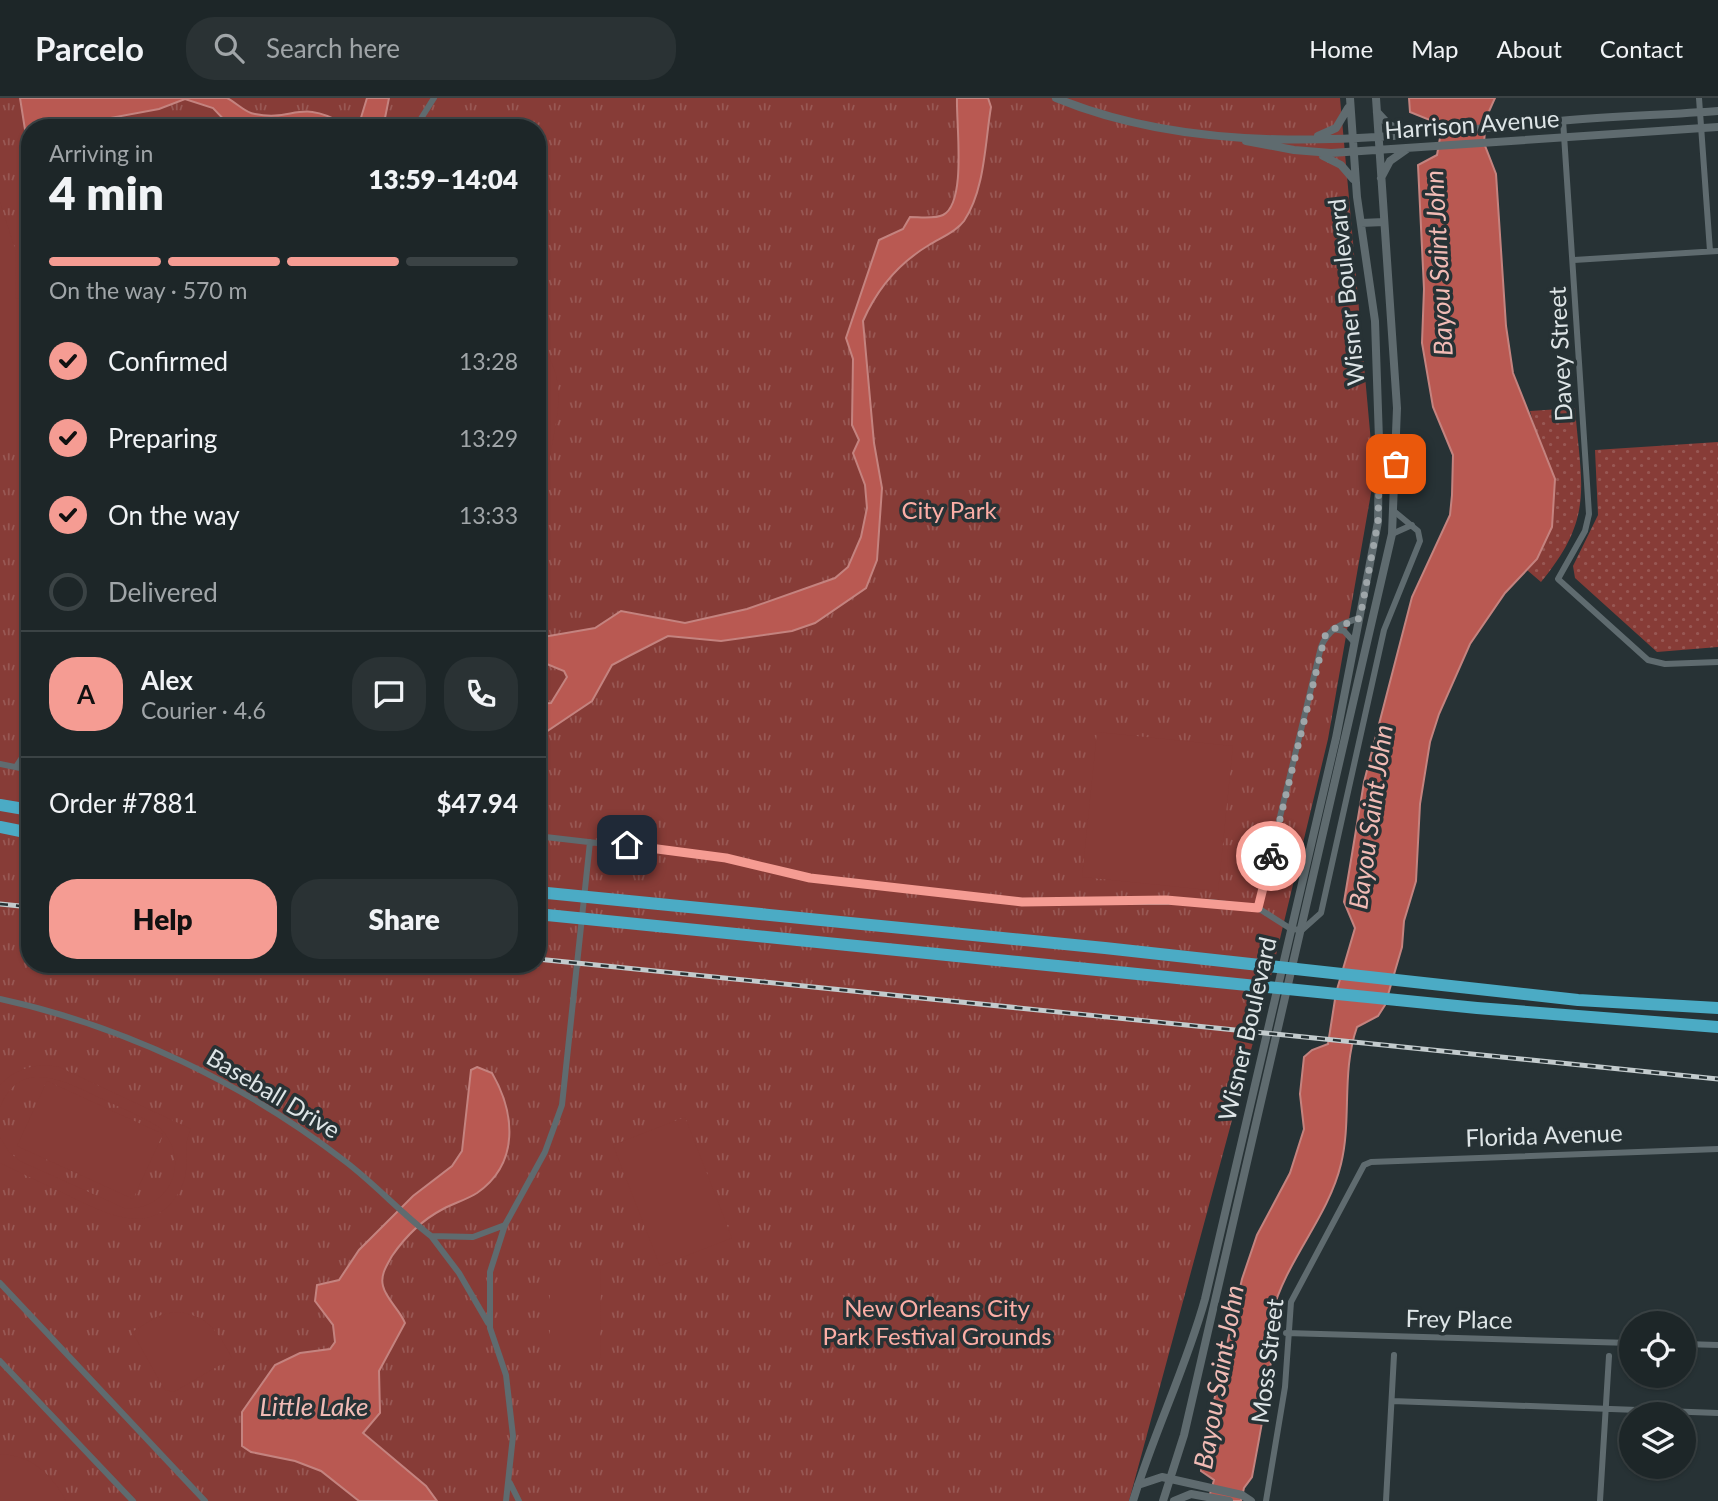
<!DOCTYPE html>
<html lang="en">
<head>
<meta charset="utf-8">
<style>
	:root { --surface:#1d2628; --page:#2a3234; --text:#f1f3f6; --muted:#a0a5a8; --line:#3b4345; --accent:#f59c93 }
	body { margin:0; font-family:Lato,sans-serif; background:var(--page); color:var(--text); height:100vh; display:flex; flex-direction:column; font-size:26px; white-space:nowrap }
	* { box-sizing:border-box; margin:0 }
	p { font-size:23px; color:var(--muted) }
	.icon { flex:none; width:38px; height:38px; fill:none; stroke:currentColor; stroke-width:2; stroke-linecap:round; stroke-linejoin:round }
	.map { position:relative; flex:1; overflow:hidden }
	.panel { position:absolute; left:21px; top:21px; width:525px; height:854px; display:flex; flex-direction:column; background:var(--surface); border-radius:28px; box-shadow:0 2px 5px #0004,0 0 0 2px var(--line) }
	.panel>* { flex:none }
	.controls { position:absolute; left:1619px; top:1213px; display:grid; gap:14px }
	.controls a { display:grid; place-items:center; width:77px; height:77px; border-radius:50%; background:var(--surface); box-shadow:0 2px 5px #0004,0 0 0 2px var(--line); font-size:35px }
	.pin { position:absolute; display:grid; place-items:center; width:60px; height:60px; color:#fff; margin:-30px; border-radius:14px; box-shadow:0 4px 10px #0006 }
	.courier { position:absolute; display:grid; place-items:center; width:70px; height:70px; margin:-35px; border:5px solid #f59c93; border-radius:50%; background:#fff; color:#222; box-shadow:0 2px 9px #0007 }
	.overview em { font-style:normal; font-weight:800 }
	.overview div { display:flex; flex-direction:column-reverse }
	.overview { display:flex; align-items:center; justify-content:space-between; height:119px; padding:0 28px }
	h1 { font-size:46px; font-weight:800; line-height:52px }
	.bar { display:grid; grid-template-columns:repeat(4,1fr); gap:10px 7px; align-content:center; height:84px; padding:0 28px }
	.bar i { height:9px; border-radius:5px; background:var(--line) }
	.bar .active { background:var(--accent) }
	.bar p { grid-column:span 4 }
	.line { display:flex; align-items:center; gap:18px; padding:0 28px; border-top:2px solid var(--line) }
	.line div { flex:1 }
	.round { display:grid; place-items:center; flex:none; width:74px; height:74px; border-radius:28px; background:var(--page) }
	ol { padding:0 28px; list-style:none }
	li { display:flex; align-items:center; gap:21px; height:77px }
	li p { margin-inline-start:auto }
	li .icon { padding:7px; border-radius:50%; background:var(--accent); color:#111; stroke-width:4 }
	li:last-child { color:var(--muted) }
	li i { width:38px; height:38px; border:4px solid var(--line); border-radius:50% }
	.primary-button { display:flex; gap:14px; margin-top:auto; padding:14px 28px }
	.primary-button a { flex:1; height:80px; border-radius:28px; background:var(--accent); color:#111; font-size:28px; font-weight:800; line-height:80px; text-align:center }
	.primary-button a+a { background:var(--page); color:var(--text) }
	header { display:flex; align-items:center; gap:42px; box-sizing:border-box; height:98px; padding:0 35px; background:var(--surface); border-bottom:2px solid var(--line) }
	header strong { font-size:33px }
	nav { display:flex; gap:38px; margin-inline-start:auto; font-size:24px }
	.search { width:490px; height:63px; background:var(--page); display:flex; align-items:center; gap:18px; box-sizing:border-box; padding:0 24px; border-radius:28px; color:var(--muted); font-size:26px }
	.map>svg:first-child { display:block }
	.grass { fill:url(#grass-dots) }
	.park { fill:url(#park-tufts); fill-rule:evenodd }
	.garden { fill:#873c37 }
	.water { fill:#b95952; stroke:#c4837f; stroke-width:2 }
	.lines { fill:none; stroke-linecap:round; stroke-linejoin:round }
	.minor { stroke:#5f6b6f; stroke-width:6 }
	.tertiary { stroke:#5f6b6f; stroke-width:8 }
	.motorway { stroke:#4babc5; stroke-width:12 }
	.rail-casing { stroke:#c3cbcd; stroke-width:5 }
	.rail { stroke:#273235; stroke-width:2.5; stroke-dasharray:8; stroke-linecap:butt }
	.done { stroke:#9ea6a9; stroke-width:7; stroke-dasharray:0 12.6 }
	.route { stroke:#f59c93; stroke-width:9 }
	.labels { text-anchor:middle; stroke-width:7; stroke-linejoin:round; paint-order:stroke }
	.street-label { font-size:24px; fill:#dee5e7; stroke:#273235 }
	.park-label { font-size:24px; fill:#fcaea6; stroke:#273235 }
	.water-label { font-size:26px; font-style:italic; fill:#f1bbb5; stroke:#273235 }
</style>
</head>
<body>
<header>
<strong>Parcelo</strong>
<div class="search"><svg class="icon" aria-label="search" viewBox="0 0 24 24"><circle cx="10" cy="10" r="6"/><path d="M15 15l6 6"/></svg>Search here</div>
<nav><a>Home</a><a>Map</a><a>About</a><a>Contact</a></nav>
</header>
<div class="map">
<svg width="1718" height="1403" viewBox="0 0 1718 1403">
	<defs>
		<pattern id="grass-dots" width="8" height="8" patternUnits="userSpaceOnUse" patternTransform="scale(1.75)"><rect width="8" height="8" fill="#873c37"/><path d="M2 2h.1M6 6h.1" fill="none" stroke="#985854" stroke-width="1.8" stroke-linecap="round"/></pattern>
		<pattern id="park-tufts" width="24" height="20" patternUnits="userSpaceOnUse" patternTransform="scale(1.75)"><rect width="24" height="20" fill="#873c37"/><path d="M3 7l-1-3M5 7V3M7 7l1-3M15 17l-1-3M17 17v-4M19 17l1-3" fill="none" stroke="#985854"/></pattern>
	</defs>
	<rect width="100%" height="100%" fill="#273235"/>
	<path class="grass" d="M1575 310C1581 388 1595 419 1541 484L1527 472C1538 460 1541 448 1546 433 1566 375 1544 365 1530 313Z
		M1718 344V549L1657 554 1575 480 1573 468 1598 417 1595 352Z"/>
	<path class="park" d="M0 0H1340L1374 378 1328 641 1271 878 1129 1403H0ZM30 30H537V866H30Z"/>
	<path class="garden" d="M0 104 16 154 15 200 30 201V333H0Z
		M537 237C565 283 561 297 552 347 549 366 546 382 537 399Z
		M1097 634 1233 648 1218 793 1082 779Z
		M46 967 59 969 191 1031C180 1055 193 1068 180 1092 153 1144 101 1113 63 1095 42 1085 21 1075 0 1065V1039L9 1054 20 1063 124 1110C170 1114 192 1062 160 1030 144 1019 125 1012 107 1003 71 987 22 955 0 1009V987C13 973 28 968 46 967Z
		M47 983 163 1036 133 1101 17 1048Z
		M685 1019 732 1140 660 1168 613 1047Z
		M550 1171H601L600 1261H550Z
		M173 1214C206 1215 217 1232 232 1260L174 1294 165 1292 132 1234 158 1218Z
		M0 1356C31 1357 52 1376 66 1403H0Z"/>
	<path class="water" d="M20 0H227C236 4 245 15 255 16 294 24 299 0 344 26L360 23 367 0H389L383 30H232L213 10 185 1 159 11 110 20 108 30H30V63Z
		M957 0H988L991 9C985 44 985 92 964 123 956 134 940 140 929 147 899 165 877 191 863 223L874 345 882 390 877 462 866 490 815 525 792 533 721 543 668 538 629 558 612 567 592 603 546 634 539 644 537 663V606L551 605 567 579 564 573 547 566 537 569V540L595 530 621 513 685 525 747 511 835 480 848 469 861 439 867 410 865 387 853 355 859 342 852 327 853 261 846 240 879 142 903 131 910 119C920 119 935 121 943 117 967 105 956 26 957 0Z
		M1409 0H1495L1486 20 1484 45 1496 76 1506 228 1513 275 1555 381 1552 429 1537 461 1505 495 1470 546 1439 616 1430 644 1420 706 1416 783 1404 823 1402 849 1385 907 1378 918 1357 929C1341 975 1352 1021 1341 1066 1328 1120 1286 1162 1272 1216 1268 1230 1273 1248 1271 1263 1267 1302 1259 1341 1252 1379L1244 1390 1241 1403H1208L1214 1382 1201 1373 1202 1355 1242 1181 1257 1137 1290 1075 1304 1031 1300 996 1304 959 1312 952 1328 946 1336 895 1355 830 1344 804 1364 684 1412 499 1450 417 1452 397 1453 357 1433 309 1422 245 1424 191 1418 67 1437 57 1441 34 1430 22 1410 14Z
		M477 969 492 975C515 1015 520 1065 477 1095 466 1102 454 1105 443 1111 422 1122 405 1139 392 1158 387 1167 380 1177 383 1188 386 1201 400 1212 405 1225L379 1273 380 1315 363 1335 426 1388 437 1403H359L321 1373 295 1363 251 1354 242 1348V1314L275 1267 300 1255 330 1251 335 1244 333 1227 315 1203 317 1187 339 1182 359 1152 413 1098 452 1068 462 1053 471 972Z"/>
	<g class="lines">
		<path class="minor" d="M1699 0 1710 153
			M1563 22 1589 416 1585 433 1558 481 1648 562 1665 566 1718 564
			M415 30 434 0
			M1574 162 1718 153
			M1392 436 1412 427
			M1333 531 1344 533 1354 544
			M0 666 30 672
			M16 669 30 647
			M537 738 726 760 810 780 1022 804H1210L1258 810 1291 831 1302 832 1321 815 1384 532 1420 443 1418 433 1395 414
			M1258 810 1321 549C1328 531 1342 525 1360 520
			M0 901C124 928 246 986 346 1064 376 1087 401 1115 431 1138L473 1139 505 1127
			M431 1138 459 1175 488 1225
			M0 1185 205 1403
			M1286 1235 1631 1245
			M1684 1246 1718 1247
			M0 1263 133 1403
			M1392 1303 1718 1315
			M510 1385 519 1403
			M506 1403 513 1338 506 1277 490 1230V1174L505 1127 545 1054 562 1007 590 744
			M1266 1403 1285 1289 1291 1204 1364 1067 1371 1064 1718 1051
			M1386 1403 1394 1257
			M1600 1403 1609 1258"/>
		<path class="tertiary" d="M1056 0C1214 65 1394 38 1559 23 1612 18 1665 17 1718 13
			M1377 14 1389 27 1405 34
			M1318 38 1336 30 1348 10
			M1246 43 1294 52 1331 55 1718 29
			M1323 58 1341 67 1353 81
			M1381 80 1390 63 1407 51
			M1361 125 1384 124
			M1138 1387 1162 1379 1242 1397 1251 1403
			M1133 1403C1154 1334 1186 1270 1205 1201L1336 640 1378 424 1379 342 1375 223 1357 99 1350 0
			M1163 1403 1184 1337 1392 436 1397 310 1376 0
			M1174 1403 1191 1396 1229 1403"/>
		<path class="motorway" d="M0 707 30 712
			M0 729 30 735
			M537 794 1105 850 1578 902 1718 910
			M537 816 1477 910 1718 929"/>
		<g class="rail-casing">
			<path id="rail" d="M0 806 30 809
				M537 861 1718 981"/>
		</g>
		<use href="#rail" class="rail"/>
	</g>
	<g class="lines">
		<path class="done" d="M1271 758 1325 538 1333 531 1360 520 1378 424 1380 342H1396V366"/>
		<path class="route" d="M627 747 726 760 810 780 1022 804 1166 802 1258 810 1271 758"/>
	</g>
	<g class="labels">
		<g class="street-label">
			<text transform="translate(1472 27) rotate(-4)" y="8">Harrison Avenue</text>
			<text transform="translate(1347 194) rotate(-96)" y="8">Wisner Boulevard</text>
			<text transform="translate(1561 256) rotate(-93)" y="8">Davey Street</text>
			<text transform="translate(1248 931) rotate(-77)" y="8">Wisner Boulevard</text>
			<text transform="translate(273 996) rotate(31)" y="8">Baseball Drive</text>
			<text transform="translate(1544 1038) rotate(-2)" y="8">Florida Avenue</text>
			<text transform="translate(1459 1222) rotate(1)" y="8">Frey Place</text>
			<text transform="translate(1268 1263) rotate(-83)" y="8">Moss Street</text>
		</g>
		<g class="park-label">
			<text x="949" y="421">City Park</text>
			<text x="937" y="1219">New Orleans City<tspan x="937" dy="28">Park Festival Grounds</tspan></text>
		</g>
		<g class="water-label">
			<text transform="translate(1439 165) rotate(-93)" y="9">Bayou Saint John</text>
			<text transform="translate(1371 719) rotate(-82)" y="9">Bayou Saint John</text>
			<text transform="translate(1219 1279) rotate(-80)" y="9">Bayou Saint John</text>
			<text x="314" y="1318">Little Lake</text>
		</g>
	</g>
</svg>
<div class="controls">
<a><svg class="icon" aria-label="locate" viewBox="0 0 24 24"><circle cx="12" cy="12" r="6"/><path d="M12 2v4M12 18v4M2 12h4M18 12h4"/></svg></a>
<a><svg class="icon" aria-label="layers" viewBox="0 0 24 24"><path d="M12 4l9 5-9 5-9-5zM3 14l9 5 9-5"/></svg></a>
</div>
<div class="pin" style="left:1396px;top:366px;background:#ea580c"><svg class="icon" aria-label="bag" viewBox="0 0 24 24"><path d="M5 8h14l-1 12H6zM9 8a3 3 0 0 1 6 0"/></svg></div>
<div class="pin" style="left:627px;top:747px;background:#1f2937"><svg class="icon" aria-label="home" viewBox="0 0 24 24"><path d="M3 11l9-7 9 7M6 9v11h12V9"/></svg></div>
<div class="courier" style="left:1271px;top:758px"><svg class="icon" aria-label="bike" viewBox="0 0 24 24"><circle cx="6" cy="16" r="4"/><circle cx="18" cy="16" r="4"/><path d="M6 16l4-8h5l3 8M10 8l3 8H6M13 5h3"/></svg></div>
<section class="panel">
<div class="overview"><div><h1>4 min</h1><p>Arriving in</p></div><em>13:59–14:04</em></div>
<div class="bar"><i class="active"></i><i class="active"></i><i class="active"></i><i></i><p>On the way · 570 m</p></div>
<ol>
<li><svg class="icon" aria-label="check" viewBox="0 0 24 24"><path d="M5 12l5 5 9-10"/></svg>Confirmed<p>13:28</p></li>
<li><svg class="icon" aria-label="check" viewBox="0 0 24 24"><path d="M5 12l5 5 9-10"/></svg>Preparing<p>13:29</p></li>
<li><svg class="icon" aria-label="check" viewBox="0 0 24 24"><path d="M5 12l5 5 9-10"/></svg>On the way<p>13:33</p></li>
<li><i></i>Delivered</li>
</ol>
<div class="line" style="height:126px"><b class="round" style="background:var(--accent);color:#111">A</b><div><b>Alex</b><p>Courier · 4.6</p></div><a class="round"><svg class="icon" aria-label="chat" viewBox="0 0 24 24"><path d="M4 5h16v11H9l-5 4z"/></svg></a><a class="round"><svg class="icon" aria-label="phone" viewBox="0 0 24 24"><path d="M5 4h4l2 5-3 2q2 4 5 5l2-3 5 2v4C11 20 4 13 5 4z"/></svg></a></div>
<div class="line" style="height:91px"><div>Order #7881</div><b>$47.94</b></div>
<div class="primary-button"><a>Help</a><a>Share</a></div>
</section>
</div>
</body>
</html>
